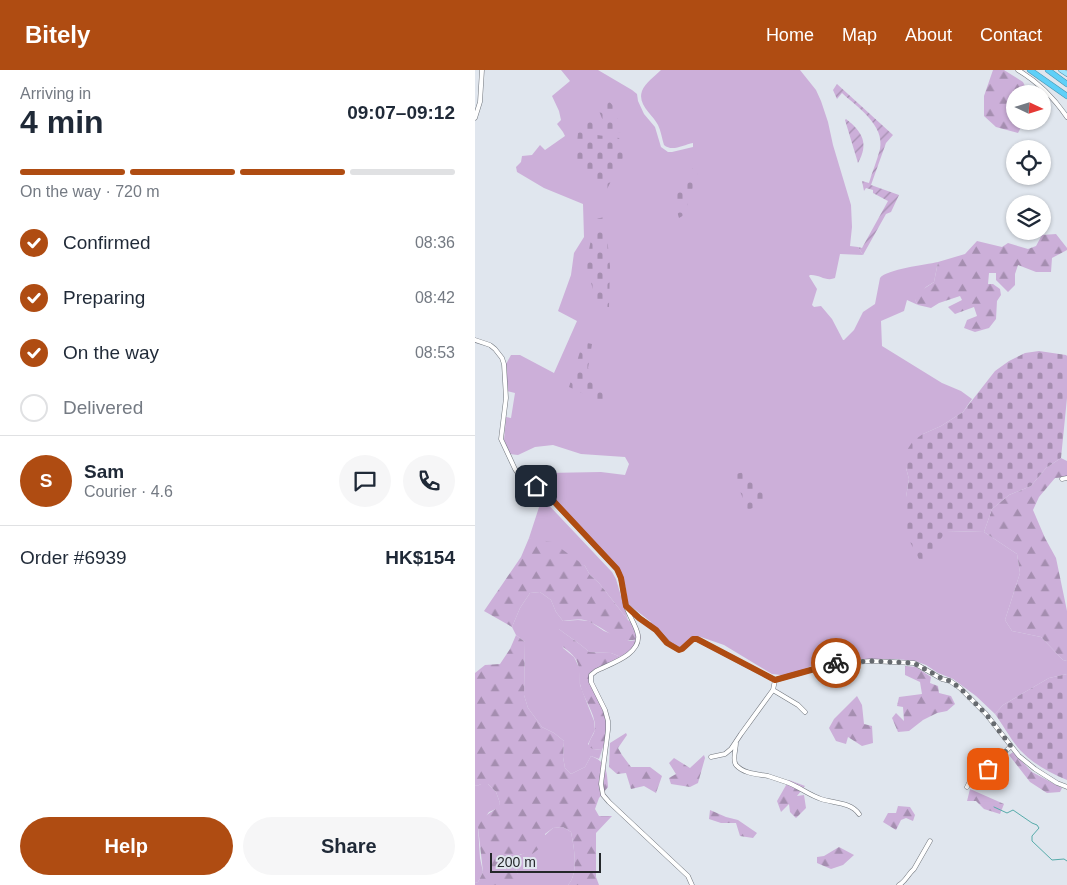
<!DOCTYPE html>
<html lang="en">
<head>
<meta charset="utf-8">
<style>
	:root { --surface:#fff; --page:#f6f6f7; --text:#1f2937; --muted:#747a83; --line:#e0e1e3; --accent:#af4c12 }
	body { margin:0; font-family:Helvetica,sans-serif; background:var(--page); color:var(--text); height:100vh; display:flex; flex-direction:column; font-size:19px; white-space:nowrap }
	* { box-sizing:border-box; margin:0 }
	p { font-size:16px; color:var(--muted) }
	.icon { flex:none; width:28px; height:28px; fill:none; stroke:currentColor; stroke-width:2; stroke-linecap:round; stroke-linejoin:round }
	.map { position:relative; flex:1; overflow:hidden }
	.panel { display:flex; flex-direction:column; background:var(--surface); width:475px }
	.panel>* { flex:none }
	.needle { width:32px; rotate:94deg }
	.tools { position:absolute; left:531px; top:15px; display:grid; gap:10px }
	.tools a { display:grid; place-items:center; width:45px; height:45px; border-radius:50%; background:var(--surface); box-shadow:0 1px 4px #0004; font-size:25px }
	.scale { position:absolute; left:15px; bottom:12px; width:111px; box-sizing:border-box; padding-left:5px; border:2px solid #25282b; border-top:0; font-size:14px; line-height:18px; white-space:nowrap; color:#25282b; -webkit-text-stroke:4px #e0e6ee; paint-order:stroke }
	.pin { position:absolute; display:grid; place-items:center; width:42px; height:42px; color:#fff; margin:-21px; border-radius:10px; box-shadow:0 2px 8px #0006 }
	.courier { position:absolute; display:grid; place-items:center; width:50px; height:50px; margin:-25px; border:4px solid #af4c12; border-radius:50%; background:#fff; color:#222; box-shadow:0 1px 6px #0007 }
	.overview em { font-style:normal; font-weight:700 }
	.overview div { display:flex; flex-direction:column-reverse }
	.overview { display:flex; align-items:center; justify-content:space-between; height:85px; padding:0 20px }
	h1 { font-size:32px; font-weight:700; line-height:38px }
	.bar { display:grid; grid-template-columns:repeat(4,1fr); gap:8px 5px; align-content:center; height:60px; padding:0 20px }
	.bar i { height:6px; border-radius:4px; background:var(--line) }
	.bar .active { background:var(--accent) }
	.bar p { grid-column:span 4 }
	.line { display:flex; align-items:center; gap:12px; padding:0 20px; border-top:1px solid var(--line) }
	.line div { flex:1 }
	.round { display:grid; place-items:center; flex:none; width:52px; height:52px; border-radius:26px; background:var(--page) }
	ol { padding:0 20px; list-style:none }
	li { display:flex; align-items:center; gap:15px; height:55px }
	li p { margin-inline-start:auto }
	li .icon { padding:5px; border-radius:50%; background:var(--accent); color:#fff; stroke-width:4 }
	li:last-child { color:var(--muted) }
	li i { width:28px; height:28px; border:2px solid var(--line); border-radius:50% }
	.cta { display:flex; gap:10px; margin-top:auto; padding:10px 20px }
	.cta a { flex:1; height:58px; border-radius:30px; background:var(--accent); color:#fff; font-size:20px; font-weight:700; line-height:58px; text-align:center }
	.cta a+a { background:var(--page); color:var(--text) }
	header { display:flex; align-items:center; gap:30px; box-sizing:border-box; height:70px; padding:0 25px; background:var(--accent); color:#fff }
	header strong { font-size:24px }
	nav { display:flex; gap:28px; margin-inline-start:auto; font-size:18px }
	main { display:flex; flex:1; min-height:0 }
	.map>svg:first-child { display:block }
	.grass { fill:#ccafd9 }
	.forest { fill:url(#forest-firs) }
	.cemetery { fill:url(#cemetery-stones) }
	.garden { fill:url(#garden-furrows) }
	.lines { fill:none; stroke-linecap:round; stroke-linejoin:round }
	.stream { stroke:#56abaa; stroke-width:1 }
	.minor-casing { stroke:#71767d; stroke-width:5 }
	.major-casing { stroke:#4b95b0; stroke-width:5.5 }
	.highway-casing { stroke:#4b95b0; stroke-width:6 }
	.minor { stroke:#fff; stroke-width:4 }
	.major { stroke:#9fe3fb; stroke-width:4.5 }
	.highway { stroke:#5fd0f8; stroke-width:5 }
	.done { stroke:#666a6f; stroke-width:5; stroke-dasharray:0 9 }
	.route { stroke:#af4c12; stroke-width:6 }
</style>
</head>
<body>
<header>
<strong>Bitely</strong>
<nav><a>Home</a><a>Map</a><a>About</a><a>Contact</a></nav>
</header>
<main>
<section class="panel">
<div class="overview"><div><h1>4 min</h1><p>Arriving in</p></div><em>09:07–09:12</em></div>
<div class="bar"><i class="active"></i><i class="active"></i><i class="active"></i><i></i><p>On the way · 720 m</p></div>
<ol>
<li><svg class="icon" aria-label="check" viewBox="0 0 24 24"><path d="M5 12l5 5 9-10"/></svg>Confirmed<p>08:36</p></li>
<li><svg class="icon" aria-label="check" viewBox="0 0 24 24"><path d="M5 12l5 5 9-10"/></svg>Preparing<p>08:42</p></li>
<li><svg class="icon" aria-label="check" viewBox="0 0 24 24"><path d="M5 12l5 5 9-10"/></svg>On the way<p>08:53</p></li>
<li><i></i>Delivered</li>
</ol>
<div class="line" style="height:90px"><b class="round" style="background:var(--accent);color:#fff">S</b><div><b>Sam</b><p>Courier · 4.6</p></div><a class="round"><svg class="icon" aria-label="chat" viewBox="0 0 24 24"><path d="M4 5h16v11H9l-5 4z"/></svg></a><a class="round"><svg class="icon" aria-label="phone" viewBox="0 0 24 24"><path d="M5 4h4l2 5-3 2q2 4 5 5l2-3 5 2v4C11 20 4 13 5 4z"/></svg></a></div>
<div class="line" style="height:65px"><div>Order #6939</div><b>HK$154</b></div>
<div class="cta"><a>Help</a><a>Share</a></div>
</section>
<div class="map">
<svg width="592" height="815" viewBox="0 0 592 815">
	<defs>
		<pattern id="forest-firs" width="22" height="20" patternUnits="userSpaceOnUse" patternTransform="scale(1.25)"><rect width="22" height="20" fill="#ccafd9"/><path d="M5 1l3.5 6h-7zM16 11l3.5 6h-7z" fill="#a58eb0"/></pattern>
		<pattern id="cemetery-stones" width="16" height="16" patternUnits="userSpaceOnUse" patternTransform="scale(1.25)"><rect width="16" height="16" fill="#ccafd9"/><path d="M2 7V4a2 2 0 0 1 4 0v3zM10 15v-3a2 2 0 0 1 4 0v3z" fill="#a58eb0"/></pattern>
		<pattern id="garden-furrows" width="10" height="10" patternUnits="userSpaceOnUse" patternTransform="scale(1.25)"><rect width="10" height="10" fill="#ccafd9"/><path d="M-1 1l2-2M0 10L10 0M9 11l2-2" fill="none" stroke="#a58eb0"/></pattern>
	</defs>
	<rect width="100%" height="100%" fill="#e0e6ee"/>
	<path class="grass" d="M86 0H123L157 20 162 24 163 31 169 44 180 57 186 77 193 82H197L218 77V73C208 75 197 82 189 75 187 69 186 61 183 55 178 45 162 35 167 21 170 13 180 6 186 0H325L341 20 346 31 353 52 358 75 376 135 377 157 375 176 383 177 388 185 365 184 360 208C351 212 344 204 335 205L334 206 342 219 337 235 339 237 346 236 357 249 368 270H369L379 260 388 242 400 234 405 208C412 199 450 195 463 192L459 212 451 217 440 230 443 235 432 230 429 241 406 251 407 276 467 313 486 321 497 329 488 342 466 356 448 364 431 398 434 409 431 427 472 461 509 462 542 484 545 503 530 550 537 561 566 567 588 590 592 591V604L574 608 528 635 520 644 501 626 478 609 463 603 451 595 440 591 421 589 354 591 339 595 314 605H306L297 604 249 575 223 566 216 567 207 577 200 576 174 557 176 552 153 534C151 516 150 509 139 493L72 422 53 409 47 397H51L69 410 71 403 126 402 150 405 154 394 150 387 106 384 78 375 60 377 43 385 34 384 29 370 31 347 36 348 40 323 32 321 31 294 36 285H45L79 303 102 251 83 241 96 205 99 183 109 167 108 134 69 118 42 102 41 97 46 92 47 86 57 85 65 75 70 80 90 66 88 62 82 54 86 50 84 41 77 26 95 11Z
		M67 428 137 502 141 509 153 550 124 513 115 505 110 496 54 468Z
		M65 522 76 530 81 542 88 551 103 550 114 551 129 561 155 571 161 570 158 579 146 587 136 583 114 582C105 573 94 567 84 559L88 578 99 587 104 597 105 615 119 651 120 660 113 674 118 679 127 680 124 689 116 686 110 697 96 704 90 698 88 687 89 671 79 663 67 657 53 638 49 625 50 572 41 565 37 557 45 538 55 523Z
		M6 714H13L21 722 25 733 23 738 14 742 3 757 5 788 8 802 3 812 0 813V715L2 716Z
		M88 757 96 762C99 777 104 803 93 815H43V804L38 792 42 786 50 783 78 758Z"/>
	<path class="forest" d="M518 0H529L548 12 554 24H540V51H549L543 63 521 57 509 46V26Z
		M581 164 592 178V180L577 188 576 202H561L543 195 540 204V215L533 222 521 210V203H514L513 214H518L525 219 526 225 522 231 521 249 514 258 500 262 489 258 492 250 502 246 499 237 480 244 473 237 487 230 485 226 464 233 456 238 443 235 440 230 441 224 459 212 463 192 490 184 502 171 527 177 533 173 553 179 561 176 567 165Z
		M586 388 592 391V407L580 408 564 427 558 440 570 468 581 488 592 541V591L588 590 566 567 537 561 530 550 545 503 542 484 509 462 517 439 534 425 556 416 571 398Z
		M54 468 77 472 110 496 115 505 124 513 153 550 162 557 166 568C144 576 133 560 115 552 107 548 96 550 88 551L81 542 76 530 65 522 55 523 45 538 37 557 9 541 46 487Z
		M84 559C94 567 105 573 114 582L136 583 146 587 119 600 115 613C126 636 139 653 127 680L118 679 114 677C113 670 119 666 120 659 121 643 108 629 105 614 103 605 106 596 100 588 94 579 83 576 78 566L79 560Z
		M41 565 50 572 49 625 53 638 67 657 79 663 89 671 88 687 90 698 96 704 110 697 116 686C132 692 132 702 133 717L124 728 120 739 124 746H137L121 763V807L124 815H93C104 803 99 777 96 762L88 757 78 758 70 764V774L56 785C46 782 43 784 38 792L43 804V815H0V813L3 812 8 802 3 757C6 743 20 744 25 733L21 722 13 714H6L2 716 0 715V603L10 595 25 594 35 579Z
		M430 596 441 597 456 607 455 613 463 616 464 623 476 626 480 634 472 641 462 643 448 650 434 661 423 662 417 648 421 643 429 651 428 637 422 636 424 627 447 624 445 612 430 605Z
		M382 626 387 635 389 654 397 656 398 673 387 676 373 667 371 674 361 671 354 658 359 649Z
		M151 663 152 665 143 678 147 685 156 697H175L187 706 181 723 169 716 156 719 151 703 142 704 134 697 135 673Z
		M538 682 557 702 587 718 585 722 572 723 555 712 534 685Z
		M229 685 230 688 223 713 215 717 196 714 194 708 201 704 194 693 199 688 215 698Z
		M314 710 330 716 322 726 329 725 331 738 321 748 315 742 314 734 306 742 302 731Z
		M495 719 529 734 525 744 509 739 501 731H492Z
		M423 736 435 737 440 745 438 751 431 748 426 750 421 760 408 752 413 743H421Z
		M235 740 251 747 263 750 282 763 278 768 265 766 261 753H246L234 749Z
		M364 777 379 785 368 795 356 799 342 793V787L349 786Z"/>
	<path class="cemetery" d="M133 30 139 37 146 62 133 63 124 41Z
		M115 46 122 65 144 68 151 82 132 119 107 102 98 92 103 63Z
		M223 97 222 105 209 145 204 148 198 129 218 98Z
		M130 147 135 196 134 237H123L111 195 120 149Z
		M108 272 117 274 113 298 130 328 124 331 94 317Z
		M564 281 591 285 592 286V328L586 388 571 398 556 416 534 425 517 439 509 462 472 461 446 493 432 466 429 446 431 427 434 409 431 398 432 380 438 371 448 364 466 356 488 342 520 301 534 291 550 283Z
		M268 402 290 415 296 430 273 440 258 405Z
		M592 604V710C575 703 558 694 545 680 536 670 528 655 520 644L528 635 574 608Z"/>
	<path class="garden" d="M362 14 418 65 411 73 396 115 424 125 416 142 411 144 388 185 383 177 387 178 413 131 398 123V120L391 118 389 121 387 111 394 113C397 102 402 91 405 79 410 55 382 37 367 23L362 29 358 20Z
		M371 49C388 62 394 74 383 93L370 50Z"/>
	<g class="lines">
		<path class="stream" d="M519 737 532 743 538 740 557 753 562 755 564 758 557 766V771L577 790 589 789 592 791"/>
		<g class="minor-casing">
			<path id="minor" d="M543 0C563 12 579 28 592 47
				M0 48 5 32 7 0
				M0 270 15 275 20 279 27 288 29 294 31 328 26 369 40 399 44 405 48 409 71 423 142 499C149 510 147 524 151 536 154 546 161 555 163 565 166 585 134 594 121 601L116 605V612L130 640 133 651V660L126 714 128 725 134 732 213 806 217 815
				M587 409 592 408
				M153 537 166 549 181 560 193 573 204 580 207 579 218 569H222L300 610 357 594 396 591 439 593 467 609 475 611 485 618 511 644 544 686 560 699 582 713 592 717
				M298 620 323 635 330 642
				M261 673C261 679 257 690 261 695 269 704 282 704 293 706 299 708 305 710 311 712 323 716 334 725 346 729 358 733 376 732 384 744
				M236 687 250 684 256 679 266 664 298 620 300 610
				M492 717 497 707 513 699 536 676
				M424 815C431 811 433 804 439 799L455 771"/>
		</g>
		<g class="major-casing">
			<path id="major" d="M586 0 592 4"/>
		</g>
		<g class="highway-casing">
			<path id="highway" d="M555 0 592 26
				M573 0 592 14"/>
		</g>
		<use href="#minor" class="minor"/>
		<use href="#major" class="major"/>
		<use href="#highway" class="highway"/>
	</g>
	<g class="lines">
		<path class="done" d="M361 593 396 591 439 593 468 609 475 611 485 618 511 644 536 676 513 699"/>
		<path class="route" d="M61 416 71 423 142 499 146 508 151 536 164 548 181 560 192 573 204 580 207 579 218 569H222L300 610 361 593"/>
	</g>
</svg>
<div class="tools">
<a><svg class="needle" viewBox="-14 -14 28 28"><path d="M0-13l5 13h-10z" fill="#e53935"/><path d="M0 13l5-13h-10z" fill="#747a83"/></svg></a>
<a><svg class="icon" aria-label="locate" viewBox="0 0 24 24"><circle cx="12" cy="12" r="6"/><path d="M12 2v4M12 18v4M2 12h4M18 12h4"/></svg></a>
<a><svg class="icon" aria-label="layers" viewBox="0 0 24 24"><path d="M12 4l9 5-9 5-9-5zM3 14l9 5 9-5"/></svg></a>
</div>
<div class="scale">200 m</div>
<div class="pin" style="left:513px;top:699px;background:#ea580c"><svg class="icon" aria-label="bag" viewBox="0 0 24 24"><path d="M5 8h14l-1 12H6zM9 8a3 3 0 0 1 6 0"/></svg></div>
<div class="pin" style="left:61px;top:416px;background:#1f2937"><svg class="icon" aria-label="home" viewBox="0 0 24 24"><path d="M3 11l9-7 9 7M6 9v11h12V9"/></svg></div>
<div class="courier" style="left:361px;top:593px"><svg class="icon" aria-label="bike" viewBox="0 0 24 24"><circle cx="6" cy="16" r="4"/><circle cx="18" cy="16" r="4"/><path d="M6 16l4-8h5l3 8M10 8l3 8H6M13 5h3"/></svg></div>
</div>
</main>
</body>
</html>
